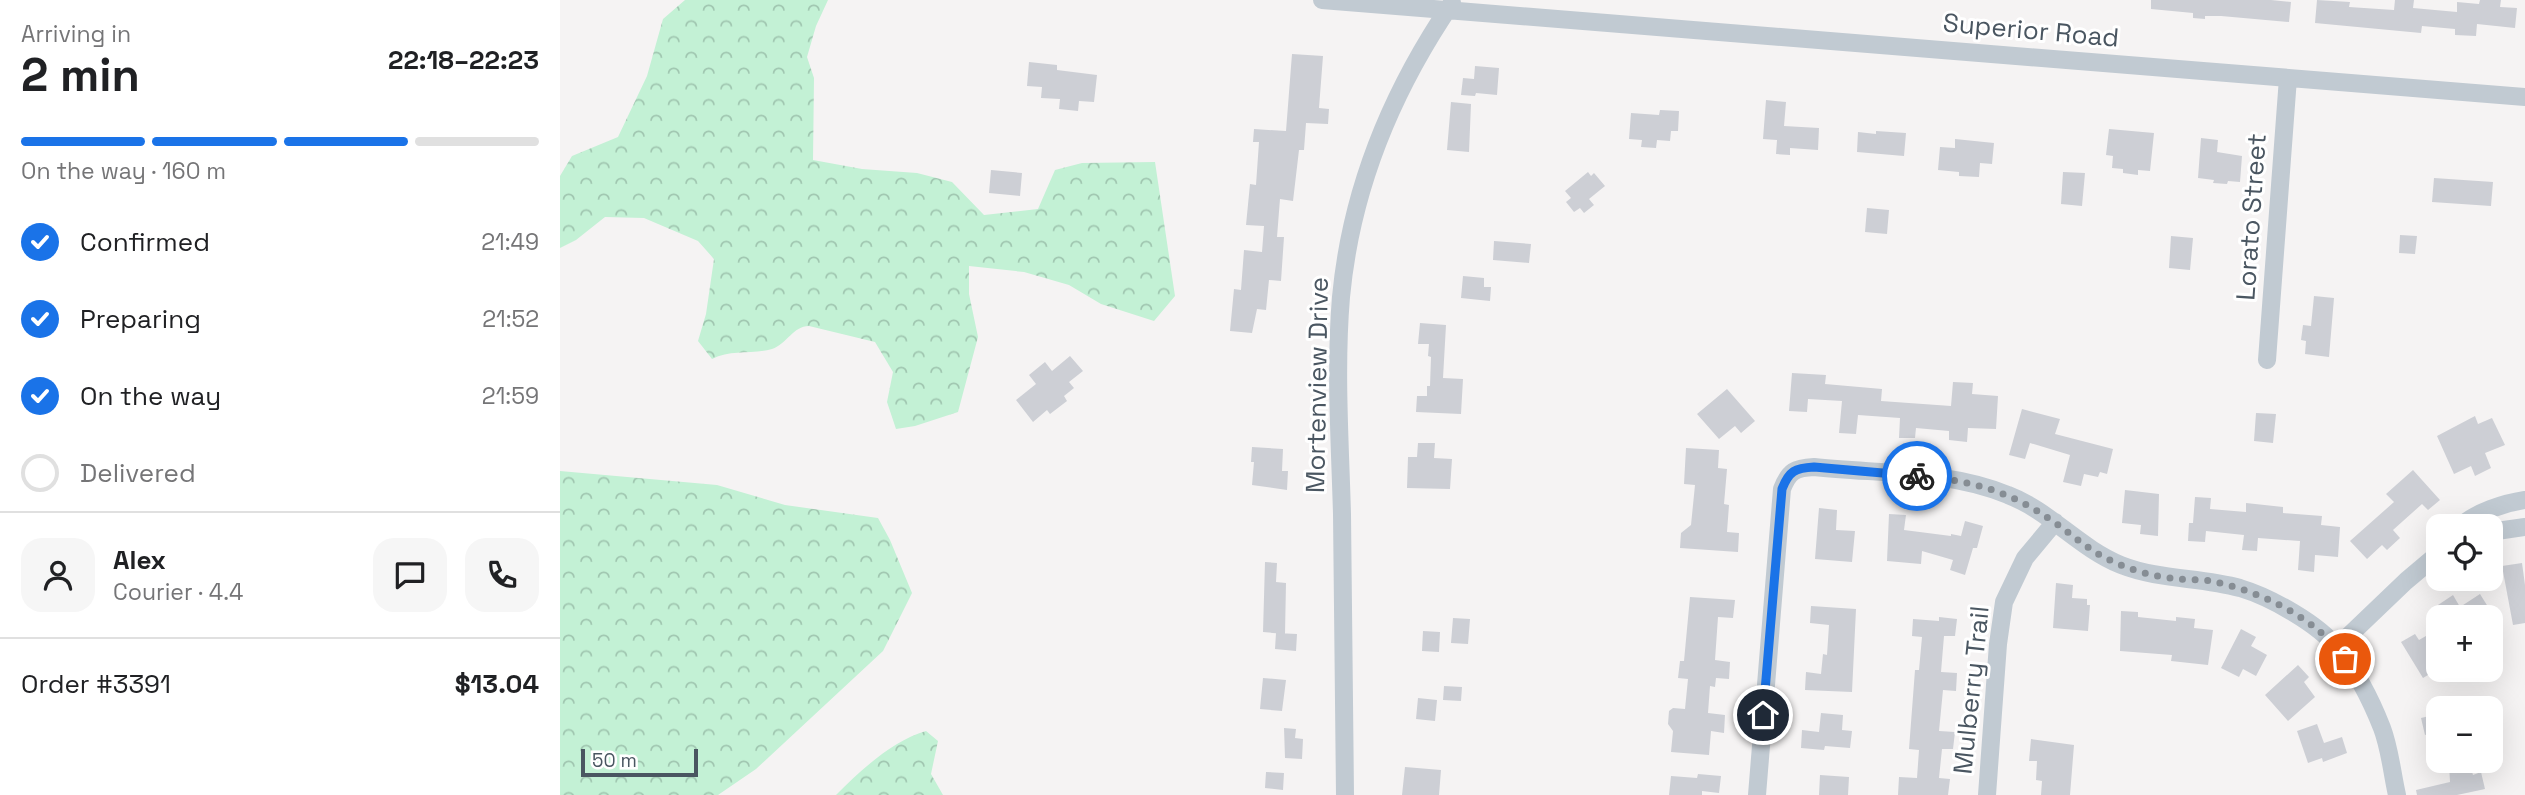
<!DOCTYPE html>
<html lang="en">
<head>
<meta charset="utf-8">
<style>
	:root { --surface:#fff; --page:#f6f6f6; --text:#202124; --muted:#757577; --line:#e0e0e0; --accent:#1a73e8 }
	body { margin:0; font-family:"Space Grotesk",sans-serif; background:var(--page); color:var(--text); height:100vh; display:flex; flex-direction:column; font-size:26px; white-space:nowrap }
	* { box-sizing:border-box; margin:0 }
	p { font-size:23px; color:var(--muted) }
	.icon { flex:none; width:38px; height:38px; fill:none; stroke:currentColor; stroke-width:2; stroke-linecap:round; stroke-linejoin:round }
	.map { position:relative; flex:1; overflow:hidden }
	.details { display:flex; flex-direction:column; background:var(--surface); width:560px }
	.details>* { flex:none }
	.buttons { position:absolute; left:1866px; top:514px; display:grid; gap:14px }
	.buttons a { display:grid; place-items:center; width:77px; height:77px; border-radius:14px; background:var(--surface); box-shadow:0 7px 28px #0002; font-size:35px }
	.scale { position:absolute; left:21px; bottom:18px; width:117px; box-sizing:border-box; padding-left:7px; border:4px solid #4a5661; border-top:0; font-size:19px; line-height:24px; white-space:nowrap; color:#4a5661; -webkit-text-stroke:5px #fff; paint-order:stroke }
	.pin { position:absolute; display:grid; place-items:center; width:60px; height:60px; color:#fff; margin:-30px; border:4px solid #fff; border-radius:50%; box-shadow:0 2px 7px #0007 }
	.courier { position:absolute; display:grid; place-items:center; width:70px; height:70px; margin:-35px; border:5px solid #1a73e8; border-radius:50%; background:#fff; color:#222; box-shadow:0 2px 9px #0007 }
	.summary em { font-style:normal; font-weight:700 }
	.summary div { display:flex; flex-direction:column-reverse }
	.summary { display:flex; align-items:center; justify-content:space-between; height:119px; padding:0 21px }
	h1 { font-size:46px; font-weight:700; line-height:52px }
	.bar { display:grid; grid-template-columns:repeat(4,1fr); gap:10px 7px; align-content:center; height:84px; padding:0 21px }
	.bar i { height:9px; border-radius:5px; background:var(--line) }
	.bar .current { background:var(--accent) }
	.bar p { grid-column:span 4 }
	.line { display:flex; align-items:center; gap:18px; padding:0 21px; border-top:2px solid var(--line) }
	.line div { flex:1 }
	.round { display:grid; place-items:center; flex:none; width:74px; height:74px; border-radius:21px; background:var(--page) }
	ol { padding:0 21px; list-style:none }
	li { display:flex; align-items:center; gap:21px; height:77px }
	li p { margin-inline-start:auto }
	li .icon { padding:7px; border-radius:50%; background:var(--accent); color:#fff; stroke-width:4 }
	li:last-child { color:var(--muted) }
	li i { width:38px; height:38px; border:4px solid var(--line); border-radius:50% }
	main { display:flex; flex:1; min-height:0 }
	.map>svg:first-child { display:block }
	.forest { fill:url(#forest-crowns) }
	.building { fill:#cdcfd5 }
	.lines { fill:none; stroke-linecap:round; stroke-linejoin:round }
	.minor { stroke:#c1cad2; stroke-width:18 }
	.done { stroke:#868d94; stroke-width:7; stroke-dasharray:0 12.6 }
	.route { stroke:#1a73e8; stroke-width:9 }
	.labels { text-anchor:middle; stroke-width:6; stroke-linejoin:round; paint-order:stroke }
	.street-label { font-size:26px; fill:#4a5661; stroke:#fff }
</style>
</head>
<body>
<main>
<section class="details">
<div class="summary"><div><h1>2 min</h1><p>Arriving in</p></div><em>22:18–22:23</em></div>
<div class="bar"><i class="current"></i><i class="current"></i><i class="current"></i><i></i><p>On the way · 160 m</p></div>
<ol>
<li><svg class="icon" aria-label="check" viewBox="0 0 24 24"><path d="M5 12l5 5 9-10"/></svg>Confirmed<p>21:49</p></li>
<li><svg class="icon" aria-label="check" viewBox="0 0 24 24"><path d="M5 12l5 5 9-10"/></svg>Preparing<p>21:52</p></li>
<li><svg class="icon" aria-label="check" viewBox="0 0 24 24"><path d="M5 12l5 5 9-10"/></svg>On the way<p>21:59</p></li>
<li><i></i>Delivered</li>
</ol>
<div class="line" style="height:126px"><a class="round"><svg class="icon" aria-label="person" viewBox="0 0 24 24"><circle cx="12" cy="8" r="4"/><path d="M4 21q1-7 8-7t8 7"/></svg></a><div><b>Alex</b><p>Courier · 4.4</p></div><a class="round"><svg class="icon" aria-label="chat" viewBox="0 0 24 24"><path d="M4 5h16v11H9l-5 4z"/></svg></a><a class="round"><svg class="icon" aria-label="phone" viewBox="0 0 24 24"><path d="M5 4h4l2 5-3 2q2 4 5 5l2-3 5 2v4C11 20 4 13 5 4z"/></svg></a></div>
<div class="line" style="height:91px"><div>Order #3391</div><b>$13.04</b></div>
</section>
<div class="map">
<svg width="1965" height="795" viewBox="0 0 1965 795">
	<defs>
		<pattern id="forest-crowns" width="20" height="18" patternUnits="userSpaceOnUse" patternTransform="scale(1.75)"><rect width="20" height="18" fill="#c3f1d5"/><path d="M2 6a3 3 0 1 1 6 0M12 15a3 3 0 1 1 6 0" fill="none" stroke="#a0c6b0"/></pattern>
	</defs>
	<rect width="100%" height="100%" fill="#f5f3f3"/>
	<path class="forest" d="M125 0H268L256 26 247 57 254 78 253 160 302 169 357 173 392 182 424 215 478 209 495 170 522 163 595 162 615 296 594 321 541 304 509 285 464 272 409 266V294L418 337 398 412 355 426 336 429 327 402 333 372 315 342 249 326C233 326 227 344 212 349 192 355 171 349 152 359L138 341 146 314 154 259 138 241 84 218 45 217 16 240 0 248V176L12 156 58 137 87 76 103 19Z
		M0 471 157 485 225 505 318 518 330 540 352 593 323 651 196 769 158 795H0Z
		M366 731 378 741 371 774 383 795H276C301 770 332 741 366 731Z"/>
	<path class="building" d="M1591 0H1711L1731 2 1729 22 1661 16H1645V19L1633 18V13L1591 9Z
		M1757 0 1790 2 1789 7 1834 10 1835 0H1854L1853 8 1897 12V2L1919 4 1920 0H1941L1940 7 1957 8 1955 28 1917 24 1916 36 1895 35V29L1862 26 1861 33 1755 23Z
		M732 54 763 56 759 108 769 109 768 124 746 123 744 150H739L733 201 720 199 717 237H724L721 281 709 280 706 310 697 309 692 333 670 331 674 289 681 290 684 250 702 252 704 226 686 225 690 184 696 185 699 142H693L694 129 726 131Z
		M469 62 497 65V70L537 75 534 102 519 101 518 111 499 109 500 99 481 98 482 87 467 86Z
		M915 66 939 68 937 95 916 93 915 96 901 95 903 78 914 79Z
		M1206 100 1226 102 1224 126 1259 128 1258 150 1230 148V155L1216 154 1217 140 1203 139Z
		M891 102 911 104 909 152 887 150Z
		M1100 110 1119 111 1118 131H1111L1110 141 1097 140 1096 148 1081 147 1082 140 1069 139 1071 113 1099 115Z
		M1549 129 1594 133 1590 171 1578 170V175L1563 173V169L1552 168 1553 156 1546 155Z
		M1316 131 1346 133 1344 156 1297 152 1298 132 1316 134Z
		M1641 138 1658 140 1657 152 1682 156 1680 182 1668 181 1667 184 1653 183 1654 180 1638 178Z
		M1395 139 1434 143 1432 164 1420 163 1419 177 1399 176V172L1378 170 1380 147 1395 148Z
		M431 170 462 173 460 196 429 193Z
		M1028 172 1031 176 1034 173 1045 186 1029 199 1034 205 1024 213 1020 208 1014 212 1006 202 1011 198 1005 191Z
		M1503 172 1525 173 1522 206 1501 204Z
		M1874 178 1933 182 1931 206 1872 202Z
		M1307 208 1329 210 1327 234 1305 232Z
		M1840 235 1857 236 1855 254 1839 253Z
		M1611 236 1633 238 1630 270 1609 268Z
		M934 241 971 244 969 263 933 260Z
		M903 276 924 278V287H931L930 301 901 298Z
		M1754 296 1774 298 1769 357 1745 354 1746 341 1741 340 1743 325 1751 326Z
		M860 323 886 325 883 378 903 379 901 414 856 412 857 396H867V386H870L871 357 868 356 869 344H858Z
		M510 356 523 371 509 382 514 388 504 396 507 401 490 414 487 410 473 422 456 400 476 384 469 375 485 362 492 371Z
		M1232 373 1266 375 1265 384 1322 389 1321 401 1391 406 1393 382 1413 383 1412 394 1438 396 1436 429 1408 428 1407 442 1389 440V431L1356 428 1355 438H1339L1340 418 1298 415 1296 434 1279 433 1282 401 1248 399 1247 412 1229 411Z
		M1167 389 1195 421 1181 433 1175 426 1159 439 1137 414Z
		M1462 409 1500 419 1495 434 1553 449 1547 474 1540 472 1538 477 1524 474 1521 486 1503 482 1510 455 1470 443 1465 459 1449 455Z
		M1696 413 1716 414 1713 443 1694 441Z
		M1915 416 1918 424 1932 418 1945 445 1925 453 1931 468 1915 476 1911 466 1894 474 1877 436Z
		M858 443H875L874 458 892 459 890 489 847 488 848 457H857Z
		M692 447 723 449 722 471H728L727 490 692 485 694 462H691Z
		M1126 448 1159 450 1158 468 1167 469 1164 504 1169 505 1167 532 1179 533 1178 552 1120 548 1121 533 1131 525 1135 485 1124 484Z
		M1853 470 1880 500 1868 510 1862 504 1833 530 1840 538 1827 550 1822 545 1807 559 1790 541 1834 502 1826 494Z
		M1565 490 1599 494 1598 536 1580 534 1581 525 1562 523Z
		M1635 497 1651 498 1650 509 1686 512V503L1723 507V513L1762 516 1761 525 1780 527 1778 557 1755 555 1754 572 1738 570 1740 541 1698 538 1697 551 1682 550 1684 535 1646 531 1645 542 1628 541 1629 523H1633Z
		M1259 508 1277 510 1276 530 1295 531 1292 562 1255 559Z
		M1329 514 1346 515 1344 530 1391 536V534L1401 536 1405 521 1423 526 1417 548H1413L1405 575 1390 570 1393 560 1362 551 1361 564 1327 561Z
		M705 562 717 563 716 582 726 583 725 634 703 632Z
		M1962 563 1965 585V623L1953 625 1942 566Z
		M1496 583 1513 585 1512 598 1527 599V605H1530L1528 631 1493 628Z
		M1920 594 1935 618H1882L1885 616 1878 605 1893 595 1900 607Z
		M1130 597 1175 600 1173 618 1158 617 1155 660 1170 662 1169 679 1156 678 1155 687 1150 686 1148 713 1165 715 1164 733 1151 731 1149 755 1111 752 1113 731 1108 724 1109 711 1113 708 1125 709 1128 679 1118 678 1120 661H1124Z
		M1251 606 1296 609 1292 692 1245 690 1246 672 1261 674 1263 654 1267 655 1269 625 1250 623Z
		M1561 611 1578 612V617L1616 621V617L1635 619 1634 628 1653 630 1648 665 1611 661 1612 655 1560 651Z
		M1379 617 1397 619 1395 636H1384L1381 672 1397 673 1396 691 1383 690 1379 731 1395 732 1393 749H1382L1379 778 1390 779 1388 795H1338L1339 777 1357 778 1359 750 1349 749 1355 670H1359L1362 637 1352 636 1353 619 1379 621Z
		M893 618 910 619 908 644 891 643Z
		M1681 629 1696 637 1691 646 1707 655 1696 676 1683 669 1679 677 1661 668Z
		M1878 629V669L1863 678 1841 642 1855 634 1859 640Z
		M863 631 880 632 879 652 862 651Z
		M716 633 737 634 736 651 715 649Z
		M1738 665 1749 677 1744 682 1755 697 1728 721 1705 695Z
		M703 678 726 680 722 711 700 709Z
		M884 686 902 687 901 701 883 700Z
		M858 698 877 700 875 721 856 719Z
		M1261 713 1283 715 1282 730 1292 731 1290 748 1265 746 1264 750 1241 748 1242 730 1259 732Z
		M1878 714V731L1865 735 1861 718Z
		M1757 724 1764 743 1782 737 1787 753 1763 762 1762 758 1748 763 1737 731Z
		M724 728 736 729 735 738 743 739 742 759 725 758Z
		M1471 739 1514 745 1510 795H1481L1482 781 1476 780 1477 761H1469Z
		M1909 761 1913 775 1921 772 1925 789 1897 795H1857L1856 790 1890 782 1889 765Z
		M845 767 881 770 879 795H842Z
		M706 772 724 773 723 790 705 788Z
		M1138 774 1161 776 1159 793 1142 791V795H1109L1111 776 1137 778Z
		M1260 775 1289 777 1288 795H1259Z"/>
	<g class="lines">
		<path class="minor" d="M762 0 1965 97
			M1707 360 1728 78
			M1900 527C1915 512 1945 503 1965 500
			M1930 532 1965 527
			M1777 647 1846 581 1878 554
			M785 795C784 701 783 608 782 514 780 442 775 369 781 297 791 190 832 91 892 3
			M1197 795 1222 489C1229 471 1235 468 1254 467 1318 474 1388 470 1448 495 1490 511 1519 548 1561 565 1599 580 1640 577 1680 588 1710 597 1759 624 1778 649 1797 672 1811 700 1822 728 1830 749 1832 773 1837 795
			M1427 795 1438 644 1444 602 1465 558 1495 522"/>
	</g>
	<g class="lines">
		<path class="done" d="M1357 476C1408 480 1448 490 1491 520 1512 534 1529 551 1552 561 1573 571 1596 577 1619 579 1629 580 1640 579 1650 581 1698 590 1757 618 1785 659"/>
		<path class="route" d="M1203 715 1222 489C1229 471 1235 468 1254 467L1357 476"/>
	</g>
	<g class="labels">
		<g class="street-label">
			<text transform="translate(1471 30) rotate(5)" y="9">Superior Road</text>
			<text transform="translate(1691 217) rotate(-86)" y="9">Lorato Street</text>
			<text transform="translate(757 385) rotate(-89)" y="9">Mortenview Drive</text>
			<text transform="translate(1411 690) rotate(-84)" y="9">Mulberry Trail</text>
		</g>
	</g>
</svg>
<div class="buttons">
<a><svg class="icon" aria-label="locate" viewBox="0 0 24 24"><circle cx="12" cy="12" r="6"/><path d="M12 2v4M12 18v4M2 12h4M18 12h4"/></svg></a>
<a>+</a>
<a>−</a>
</div>
<div class="scale">50 m</div>
<div class="pin" style="left:1785px;top:659px;background:#ea580c"><svg class="icon" aria-label="bag" viewBox="0 0 24 24"><path d="M5 8h14l-1 12H6zM9 8a3 3 0 0 1 6 0"/></svg></div>
<div class="pin" style="left:1203px;top:715px;background:#1f2937"><svg class="icon" aria-label="home" viewBox="0 0 24 24"><path d="M3 11l9-7 9 7M6 9v11h12V9"/></svg></div>
<div class="courier" style="left:1357px;top:476px"><svg class="icon" aria-label="bike" viewBox="0 0 24 24"><circle cx="6" cy="16" r="4"/><circle cx="18" cy="16" r="4"/><path d="M6 16l4-8h5l3 8M10 8l3 8H6M13 5h3"/></svg></div>
</div>
</main>
</body>
</html>
